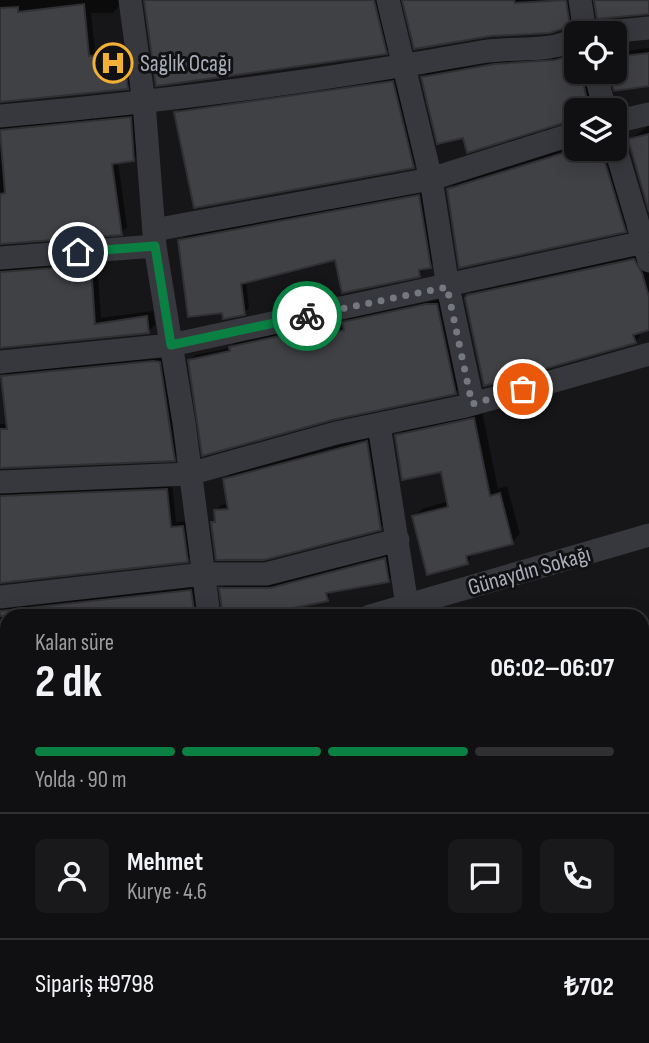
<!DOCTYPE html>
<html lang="tr">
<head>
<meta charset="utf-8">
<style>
	:root { --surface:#101012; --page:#19191b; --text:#f1f3f6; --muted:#9c9d9f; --line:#303032; --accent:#0b8043 }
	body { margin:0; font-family:"Sofia Sans Condensed",sans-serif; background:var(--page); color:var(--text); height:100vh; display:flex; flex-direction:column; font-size:26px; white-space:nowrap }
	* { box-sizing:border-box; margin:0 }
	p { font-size:23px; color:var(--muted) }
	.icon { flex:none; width:38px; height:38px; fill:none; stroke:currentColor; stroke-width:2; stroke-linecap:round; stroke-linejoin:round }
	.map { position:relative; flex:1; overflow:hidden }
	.details { position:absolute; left:0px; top:609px; width:649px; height:434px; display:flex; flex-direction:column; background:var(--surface); border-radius:21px 21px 0 0; box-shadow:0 4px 18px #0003,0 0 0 2px var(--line) }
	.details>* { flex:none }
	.controls { position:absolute; left:564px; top:21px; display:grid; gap:14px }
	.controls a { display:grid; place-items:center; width:63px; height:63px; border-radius:10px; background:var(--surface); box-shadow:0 4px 18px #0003,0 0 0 2px var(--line); font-size:35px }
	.pin { position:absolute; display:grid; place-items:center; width:60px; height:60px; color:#fff; margin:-30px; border:4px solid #fff; border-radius:50%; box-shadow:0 2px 7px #0007 }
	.courier { position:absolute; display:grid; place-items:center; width:70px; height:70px; margin:-35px; border:5px solid #0b8043; border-radius:50%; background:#fff; color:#222; box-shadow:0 2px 9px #0007 }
	.headline em { font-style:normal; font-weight:700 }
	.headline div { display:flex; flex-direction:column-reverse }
	.headline { display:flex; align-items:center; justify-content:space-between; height:119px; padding:0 35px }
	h1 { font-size:46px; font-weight:700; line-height:52px }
	.bar { display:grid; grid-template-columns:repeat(4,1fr); gap:10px 7px; align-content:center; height:84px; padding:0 35px }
	.bar i { height:9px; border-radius:5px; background:var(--line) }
	.bar .active { background:var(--accent) }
	.bar p { grid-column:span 4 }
	.line { display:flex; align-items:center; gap:18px; padding:0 35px; border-top:2px solid var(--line) }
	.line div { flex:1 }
	.round { display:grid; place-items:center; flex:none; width:74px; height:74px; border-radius:10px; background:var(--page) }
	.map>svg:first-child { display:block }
	.shadow { fill:#0007 }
	.building { fill:#404145; stroke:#303034; stroke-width:2 }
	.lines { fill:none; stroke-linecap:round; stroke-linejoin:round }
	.minor { stroke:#37383d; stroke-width:23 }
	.done { stroke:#757880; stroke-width:7; stroke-dasharray:0 12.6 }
	.route { stroke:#0b8043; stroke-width:9 }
	.labels { text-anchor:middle; stroke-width:6; stroke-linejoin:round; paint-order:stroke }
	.poi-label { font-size:23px; fill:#a8adb8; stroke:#111113; text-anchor:start }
	.street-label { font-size:23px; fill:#a8adb8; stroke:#111113 }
</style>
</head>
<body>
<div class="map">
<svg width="649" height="1043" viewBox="0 0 649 1043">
	<rect width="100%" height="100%" fill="#161618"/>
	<path class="shadow" d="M0 0H119V6L113 13H91L95 51 129 47 134 81 127 88 0 100Z
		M145 0H381L392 46 386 52Z
		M404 0H573L575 19 569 25Z
		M649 48V84L616 89 611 72H614V53Z
		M576 51V72H587L596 110H576L464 136 423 77 428 72Z
		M399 76 420 160 413 166 176 113 183 106Z
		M137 112 140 153 134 159 118 162 127 227 121 233 0 242V123Z
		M649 125V206L630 140Z
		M576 145V149H608L630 225 625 230 449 189 454 184Z
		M424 191 435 261 419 275 337 258 246 281 249 308 244 313 180 241 186 236Z
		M640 254 649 268V328L639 331 640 336 635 342 466 298 472 292Z
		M97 259 101 318 153 311 155 325 148 331 0 346V264Z
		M442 299 461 387 456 392 332 418 190 361 195 355 230 348 236 342 302 328 304 336 345 327 344 323 349 318Z
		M159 356 165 357 179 453 174 459 0 463V424H8L3 377 8 371Z
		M482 411 498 489 507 486 520 534 512 542 474 552 467 563 413 517 422 509 449 501 443 470 397 436 405 428Z
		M372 436 386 523 380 528 213 523 216 520 215 511 221 505 229 504 225 480 230 474Z
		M172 484 176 522 189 521 193 554 187 560 0 581V492Z
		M391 553 394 575 388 580 332 590 327 599 299 605 301 616H223L221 589 227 583Z
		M197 585 203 616H7V648L2 649 7 693 1 699H0L3 696 0 604Z"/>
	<path class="building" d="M144 0H374L387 54 156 86Z
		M402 0H514L515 3 566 0 570 26 550 33 491 36 414 49Z
		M594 0H649V14L597 19Z
		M84 4 89 56 123 52 128 89 0 102V8L18 7V12Z
		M649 53V86L614 91 609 72H614V57Z
		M576 54V72H581L589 110H576V119L467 153 463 138 437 144 421 77 494 64 555 60Z
		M393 81 414 168 194 208 174 112Z
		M131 117 134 161 112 164 122 235 0 244V194L5 193 0 130Z
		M649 134V212L628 139Z
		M576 149H601L626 232 459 268 447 189Z
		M419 195 431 268 419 270 420 277 342 293 335 260 241 284 245 315 223 319 222 313 188 317 178 240Z
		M634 259 642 273 649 297V330L633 335 636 343 484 386 465 298 467 295Z
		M91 265 95 324 147 316 149 333 0 348V272Z
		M426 304H437L456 394 332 420 202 456 188 360 230 351 229 347 297 332 299 340 344 330 342 322Z
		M153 361 160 362 175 461 0 468V429H7L1 376Z
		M474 418 490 496 500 493 513 544 466 556 468 564 427 575 412 516 448 507 441 472 402 480 395 435Z
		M367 441 381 530 264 560H216L211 522H215L214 510 228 509 223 479Z
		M167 489 171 527 183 526 188 562 0 583V496Z
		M385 558 389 582 326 593 328 601 293 608 295 616H223L219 588H270Z
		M191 590 195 616H94L93 611H53V616H0V611Z"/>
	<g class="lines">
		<path class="minor" d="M130 0 144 103 155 246 184 423 209 616
			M388 0 431 179 448 287 473 404
			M580 0 585 33
			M598 33 649 28
			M595 72 605 110
			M0 116C161 102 322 81 481 52 513 46 546 54 576 39
			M614 122 649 114
			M614 143 649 261
			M154 230 431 179 576 133
			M0 258 155 246
			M0 362 171 345 649 241
			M379 425 407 605
			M0 482 189 474 336 433 466 406 649 354
			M0 597 204 574H266L398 540
			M370 616 649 535
			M0 722 7 720
			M642 810 649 808
			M7 977V982
			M20 1036 22 1043"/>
	</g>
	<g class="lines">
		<path class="done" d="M307 316 447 287 472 404 523 389"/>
		<path class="route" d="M78 252 155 246 171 345 307 316"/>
	</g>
	<defs>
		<g id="hospital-ring" transform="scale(2.0125)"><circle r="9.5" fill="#111113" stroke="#f2b134" stroke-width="1.5"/><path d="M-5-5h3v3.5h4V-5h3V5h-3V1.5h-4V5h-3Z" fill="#f2b134"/></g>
	</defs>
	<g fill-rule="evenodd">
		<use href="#hospital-ring" x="113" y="63"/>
	</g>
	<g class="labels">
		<g class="poi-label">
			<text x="140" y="71">Sağlık Ocağı</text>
		</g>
		<g class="street-label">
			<text transform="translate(529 570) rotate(-16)" y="8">Günaydın Sokağı</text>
		</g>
	</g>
</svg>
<div class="controls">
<a><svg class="icon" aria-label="locate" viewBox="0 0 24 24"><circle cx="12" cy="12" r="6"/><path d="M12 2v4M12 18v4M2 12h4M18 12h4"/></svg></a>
<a><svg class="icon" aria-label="layers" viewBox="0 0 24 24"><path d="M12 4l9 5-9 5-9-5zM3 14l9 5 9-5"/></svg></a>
</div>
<div class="pin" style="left:523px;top:389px;background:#ea580c"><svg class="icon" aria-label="bag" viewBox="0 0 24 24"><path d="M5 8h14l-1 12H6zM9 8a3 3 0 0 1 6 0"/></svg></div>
<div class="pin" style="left:78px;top:252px;background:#1f2937"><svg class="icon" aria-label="home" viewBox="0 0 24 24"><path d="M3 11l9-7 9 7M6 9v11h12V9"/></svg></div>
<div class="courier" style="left:307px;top:316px"><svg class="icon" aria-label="bike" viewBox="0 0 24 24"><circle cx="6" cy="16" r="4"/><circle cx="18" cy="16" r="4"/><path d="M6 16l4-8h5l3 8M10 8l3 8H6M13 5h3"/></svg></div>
<section class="details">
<div class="headline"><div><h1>2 dk</h1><p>Kalan süre</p></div><em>06:02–06:07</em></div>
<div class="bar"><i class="active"></i><i class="active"></i><i class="active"></i><i></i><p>Yolda · 90 m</p></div>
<div class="line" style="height:126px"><a class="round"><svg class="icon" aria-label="person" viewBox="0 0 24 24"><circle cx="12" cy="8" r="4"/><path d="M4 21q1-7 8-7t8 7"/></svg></a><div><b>Mehmet</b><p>Kurye · 4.6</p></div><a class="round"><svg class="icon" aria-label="chat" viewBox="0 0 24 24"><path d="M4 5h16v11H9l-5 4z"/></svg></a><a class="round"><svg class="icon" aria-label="phone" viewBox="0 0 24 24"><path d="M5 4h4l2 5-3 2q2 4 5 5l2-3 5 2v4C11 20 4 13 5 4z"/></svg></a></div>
<div class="line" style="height:91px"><div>Sipariş #9798</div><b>₺702</b></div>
</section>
</div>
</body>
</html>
